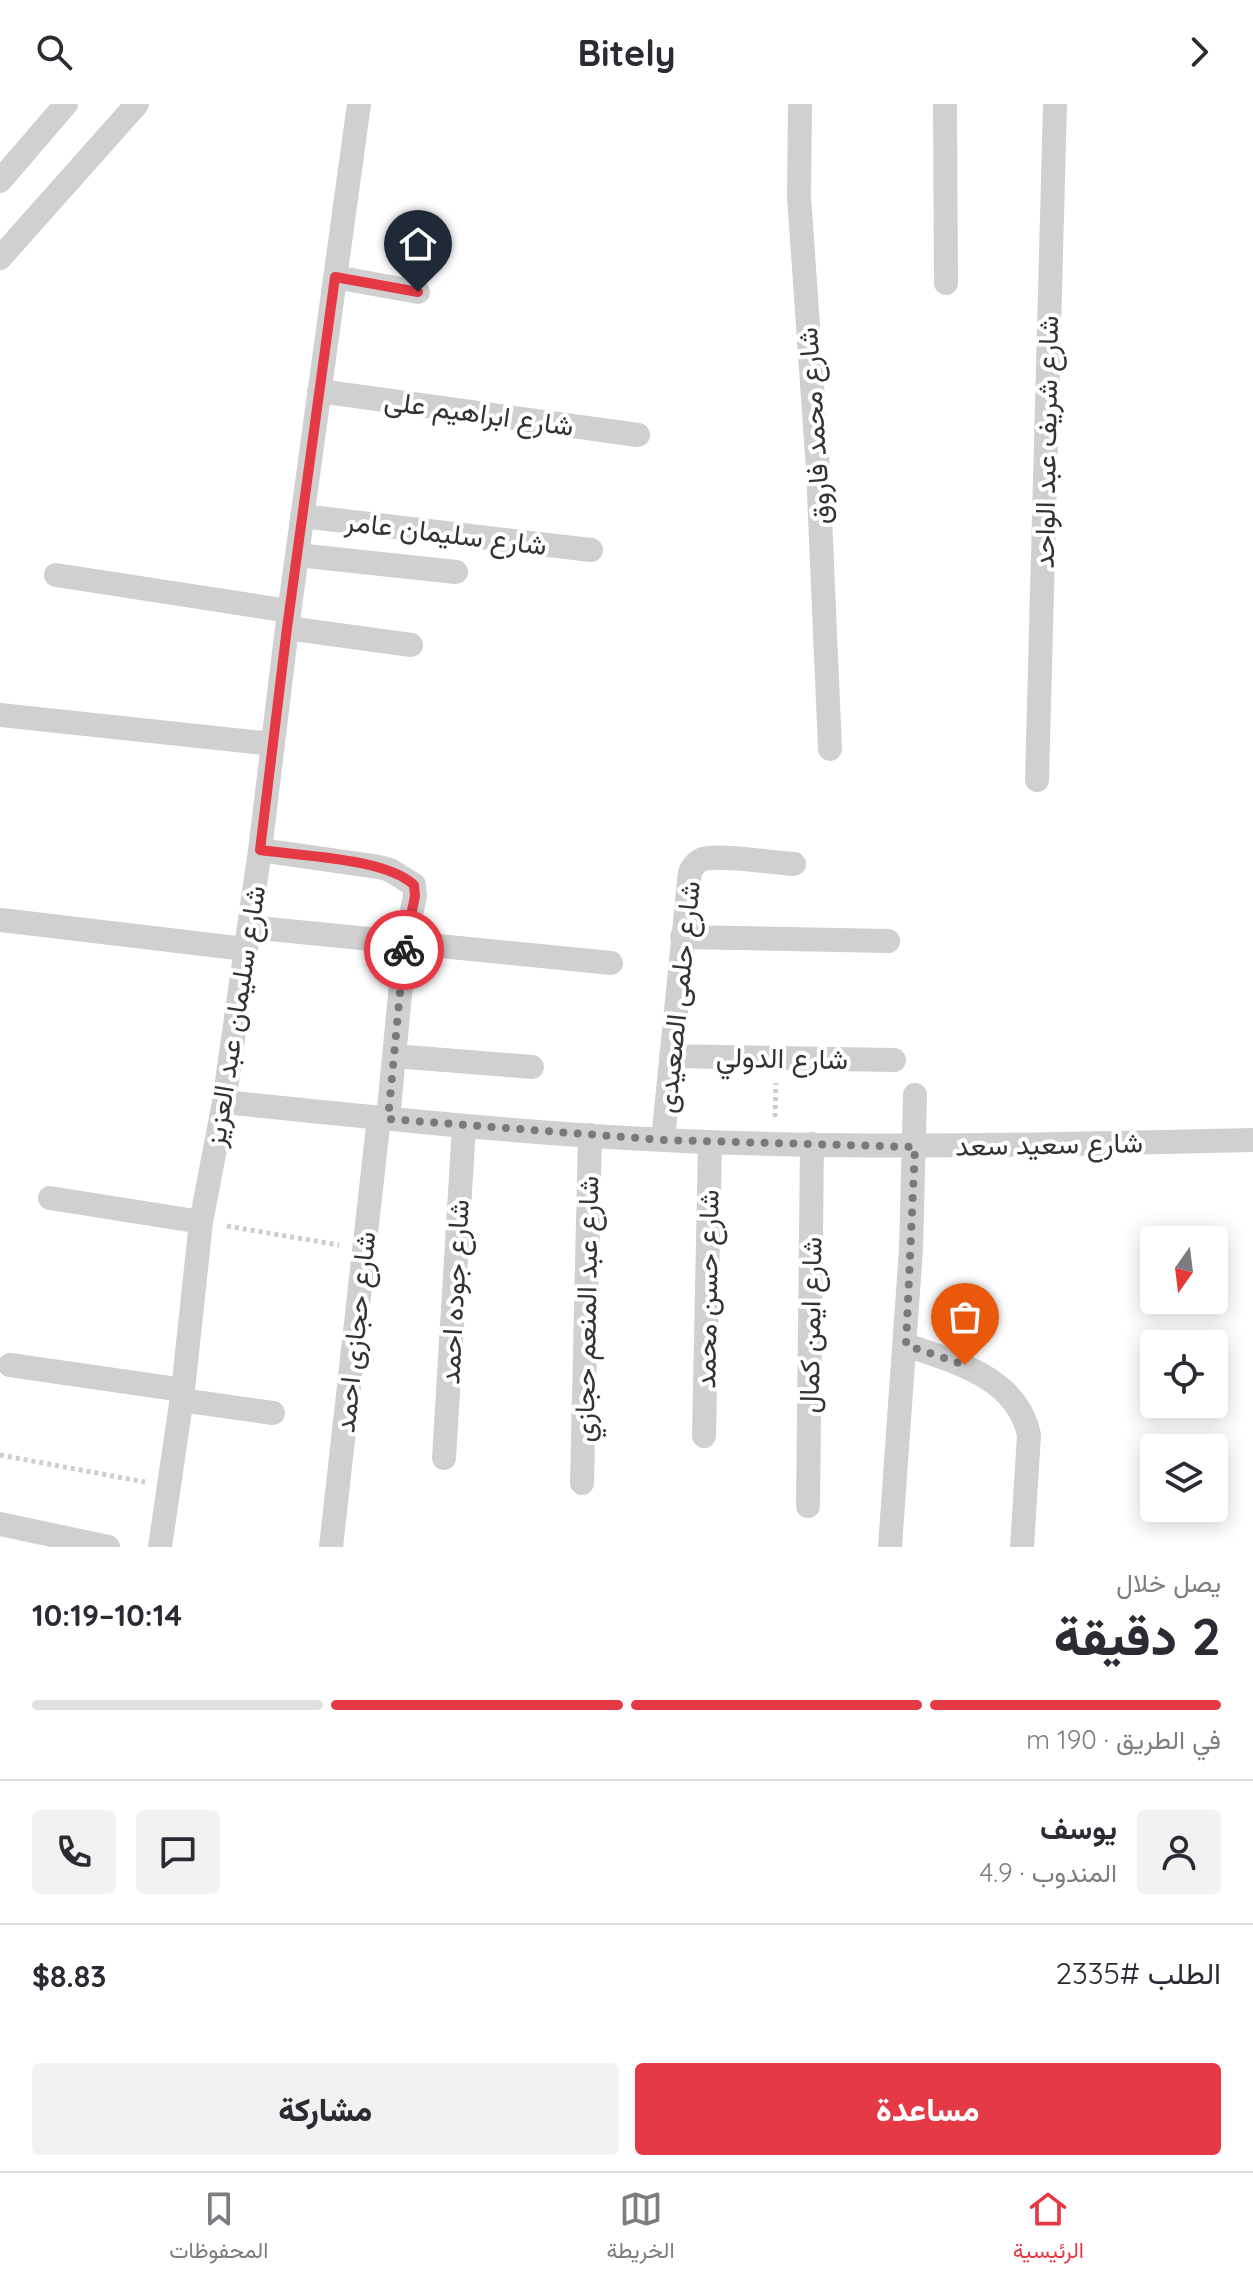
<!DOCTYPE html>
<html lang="ar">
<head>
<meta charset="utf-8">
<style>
	:root { --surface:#fff; --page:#f2f2f3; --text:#2b2b33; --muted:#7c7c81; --line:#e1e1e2; --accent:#e63946 }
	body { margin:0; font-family:Quicksand,Vazirmatn,sans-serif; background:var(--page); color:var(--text); direction:rtl; height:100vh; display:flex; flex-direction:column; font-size:30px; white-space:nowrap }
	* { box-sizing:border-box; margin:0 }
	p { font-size:26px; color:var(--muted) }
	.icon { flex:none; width:44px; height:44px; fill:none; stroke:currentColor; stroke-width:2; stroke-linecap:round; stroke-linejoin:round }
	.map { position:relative; height:1443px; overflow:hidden; direction:ltr }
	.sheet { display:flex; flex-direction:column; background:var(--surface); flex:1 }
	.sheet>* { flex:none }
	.needle { width:52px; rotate:194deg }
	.buttons { position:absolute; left:1140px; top:1122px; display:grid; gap:16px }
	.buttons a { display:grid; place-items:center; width:88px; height:88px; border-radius:8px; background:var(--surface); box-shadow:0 4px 20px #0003; font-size:40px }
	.pin { position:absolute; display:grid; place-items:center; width:68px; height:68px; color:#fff; margin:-82px -34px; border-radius:50% 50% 50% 0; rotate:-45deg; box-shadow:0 0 8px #0007 }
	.pin .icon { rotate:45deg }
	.courier { position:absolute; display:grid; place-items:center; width:80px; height:80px; margin:-40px; border:6px solid #e63946; border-radius:50%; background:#fff; color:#222; box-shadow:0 2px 10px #0007 }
	.headline em { font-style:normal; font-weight:800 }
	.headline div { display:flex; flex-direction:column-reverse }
	.headline { display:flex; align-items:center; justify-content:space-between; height:136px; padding:0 32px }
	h1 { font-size:52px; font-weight:800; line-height:60px }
	.bar { display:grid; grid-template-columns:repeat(4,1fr); gap:12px 8px; align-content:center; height:96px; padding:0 32px }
	.bar i { height:10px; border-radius:6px; background:var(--line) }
	.bar .on { background:var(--accent) }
	.bar p { grid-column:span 4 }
	.line { display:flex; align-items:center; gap:20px; padding:0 32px; border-top:2px solid var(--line) }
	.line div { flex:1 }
	.round { display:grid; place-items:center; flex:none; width:84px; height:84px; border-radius:8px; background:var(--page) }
	.button { display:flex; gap:16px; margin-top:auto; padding:16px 32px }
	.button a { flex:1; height:92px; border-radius:8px; background:var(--accent); color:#fff; font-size:32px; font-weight:800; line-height:92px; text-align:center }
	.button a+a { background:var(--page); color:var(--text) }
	header { display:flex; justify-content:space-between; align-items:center; height:104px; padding:0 32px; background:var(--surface); font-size:36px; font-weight:800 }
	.tab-bar { display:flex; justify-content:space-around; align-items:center; height:112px; border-top:2px solid var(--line); background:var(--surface); font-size:22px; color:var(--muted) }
	.tab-bar a { display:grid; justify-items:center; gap:4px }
	.tab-bar .on { color:var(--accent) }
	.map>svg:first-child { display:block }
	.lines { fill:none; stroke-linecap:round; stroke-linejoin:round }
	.path { stroke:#cdcdcd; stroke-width:5; stroke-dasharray:4 4; stroke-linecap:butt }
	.minor { stroke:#d0d0d0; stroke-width:24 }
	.done { stroke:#7a7a7a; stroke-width:8; stroke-dasharray:0 14.4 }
	.route { stroke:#e63946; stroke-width:10 }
	.labels { text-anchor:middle; stroke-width:8; stroke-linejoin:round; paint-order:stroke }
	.street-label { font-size:28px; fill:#333; stroke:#fff }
</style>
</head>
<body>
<header><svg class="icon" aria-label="forward" viewBox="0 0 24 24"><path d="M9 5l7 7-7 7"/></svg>Bitely<svg class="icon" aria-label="search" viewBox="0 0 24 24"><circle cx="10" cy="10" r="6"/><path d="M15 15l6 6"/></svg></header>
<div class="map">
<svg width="1253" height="1443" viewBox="0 0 1253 1443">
	<rect width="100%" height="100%" fill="#fff"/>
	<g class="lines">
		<path class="path" d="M775 1013 776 979
			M227 1122 339 1141
			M0 1351 145 1378"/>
		<path class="minor" d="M800 0 799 92 818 366 830 645
			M945 0 946 179
			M0 77 66 0
			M0 154 137 0
			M335 173 418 188
			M319 287 638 331
			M302 412 591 446
			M297 451 456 468
			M56 471 289 507
			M287 524 411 541
			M0 611 273 640
			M1037 676 1055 0
			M260 746 379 763 390 766 414 781 415 792 405 839 388 1015
			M1 816 245 845
			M249 823 611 859
			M682 833 888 837
			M394 952 532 963
			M671 952 894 956
			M224 998C370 1013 517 1029 665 1036 861 1046 1057 1040 1253 1036
			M663 1036 690 768C693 762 697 757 703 755 723 750 772 759 794 760
			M50 1094 201 1118
			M906 1241C955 1258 1017 1273 1029 1331L1022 1443
			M10 1261 183 1286
			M181 1296 273 1309
			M704 1332 710 1038
			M444 1354 464 1022
			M582 1379 590 1031
			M808 1402 812 1040
			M0 1420 108 1443
			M160 1443 183 1286 201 1118 224 998 260 746 287 524 359 0
			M331 1443 379 1013
			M890 1443 911 1145 915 991"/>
	</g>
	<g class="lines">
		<path class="done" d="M404 846 388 1015 663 1036 915 1043 906 1241 965 1261"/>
		<path class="route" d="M404 846 415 792 414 781C386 754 300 752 260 746L287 524 335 173 418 188"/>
	</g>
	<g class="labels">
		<g class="street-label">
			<text transform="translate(479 309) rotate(8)" y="10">شارع ابراهيم على</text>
			<text transform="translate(814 322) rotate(-94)" y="10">شارع محمد فاروق</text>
			<text transform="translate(1046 338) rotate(-89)" y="10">شارع شريف عبد الواحد</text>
			<text transform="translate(446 429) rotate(7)" y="10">شارع سليمان عامر</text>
			<text transform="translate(678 893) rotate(-84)" y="10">شارع حلمى الصعيدى</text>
			<text transform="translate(235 912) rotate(-81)" y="10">شارع سليمان عبد العزيز</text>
			<text transform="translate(782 954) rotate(1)" y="10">شارع الدولي</text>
			<text transform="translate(1049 1040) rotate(-1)" y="10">شارع سعيد سعد</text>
			<text transform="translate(707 1185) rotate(-89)" y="10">شارع حسن محمد</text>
			<text transform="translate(454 1188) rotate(-87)" y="10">شارع جوده احمد</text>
			<text transform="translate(586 1205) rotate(-89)" y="10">شارع عبد المنعم حجازي</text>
			<text transform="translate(810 1221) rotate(-89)" y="10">شارع ايمن كمال</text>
			<text transform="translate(355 1228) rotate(-84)" y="10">شارع حجازى احمد</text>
		</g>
	</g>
</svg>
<div class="buttons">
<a><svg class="needle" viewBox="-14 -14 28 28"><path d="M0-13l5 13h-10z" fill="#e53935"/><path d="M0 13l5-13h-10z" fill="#7c7c81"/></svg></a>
<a><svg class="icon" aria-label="locate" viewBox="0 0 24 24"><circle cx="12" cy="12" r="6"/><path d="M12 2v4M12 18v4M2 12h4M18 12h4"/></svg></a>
<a><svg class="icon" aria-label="layers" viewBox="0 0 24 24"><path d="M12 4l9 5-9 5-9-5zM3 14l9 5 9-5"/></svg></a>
</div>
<div class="pin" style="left:965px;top:1261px;background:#ea580c"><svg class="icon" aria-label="bag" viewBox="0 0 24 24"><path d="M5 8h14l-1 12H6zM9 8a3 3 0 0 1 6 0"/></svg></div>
<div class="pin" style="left:418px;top:188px;background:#1f2937"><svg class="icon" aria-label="home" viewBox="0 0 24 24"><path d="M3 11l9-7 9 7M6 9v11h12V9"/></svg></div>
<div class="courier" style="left:404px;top:846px"><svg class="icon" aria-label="bike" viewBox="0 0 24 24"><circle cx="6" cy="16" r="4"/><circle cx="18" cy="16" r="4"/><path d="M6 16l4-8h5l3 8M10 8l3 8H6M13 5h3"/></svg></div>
</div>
<section class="sheet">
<div class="headline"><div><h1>2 دقيقة</h1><p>يصل خلال</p></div><em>10:14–10:19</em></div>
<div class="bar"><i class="on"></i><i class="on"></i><i class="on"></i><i></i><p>في الطريق · 190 m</p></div>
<div class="line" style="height:144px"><a class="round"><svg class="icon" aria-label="person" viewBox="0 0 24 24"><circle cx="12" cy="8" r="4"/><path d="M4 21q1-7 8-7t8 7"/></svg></a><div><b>يوسف</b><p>المندوب · 4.9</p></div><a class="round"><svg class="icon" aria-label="chat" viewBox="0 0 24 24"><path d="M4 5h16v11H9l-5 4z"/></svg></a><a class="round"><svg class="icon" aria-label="phone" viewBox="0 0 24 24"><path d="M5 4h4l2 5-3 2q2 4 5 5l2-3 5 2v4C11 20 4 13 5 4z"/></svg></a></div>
<div class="line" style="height:104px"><div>الطلب #2335</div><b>$8.83</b></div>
<div class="button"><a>مساعدة</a><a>مشاركة</a></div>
</section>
<nav class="tab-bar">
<a class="on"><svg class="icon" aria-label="home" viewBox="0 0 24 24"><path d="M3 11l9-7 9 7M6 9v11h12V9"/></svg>الرئيسية</a>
<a><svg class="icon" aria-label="map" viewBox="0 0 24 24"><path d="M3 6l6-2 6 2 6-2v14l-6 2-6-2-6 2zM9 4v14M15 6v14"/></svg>الخريطة</a>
<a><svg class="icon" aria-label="saved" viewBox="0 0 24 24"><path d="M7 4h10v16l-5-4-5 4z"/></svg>المحفوظات</a>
</nav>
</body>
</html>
